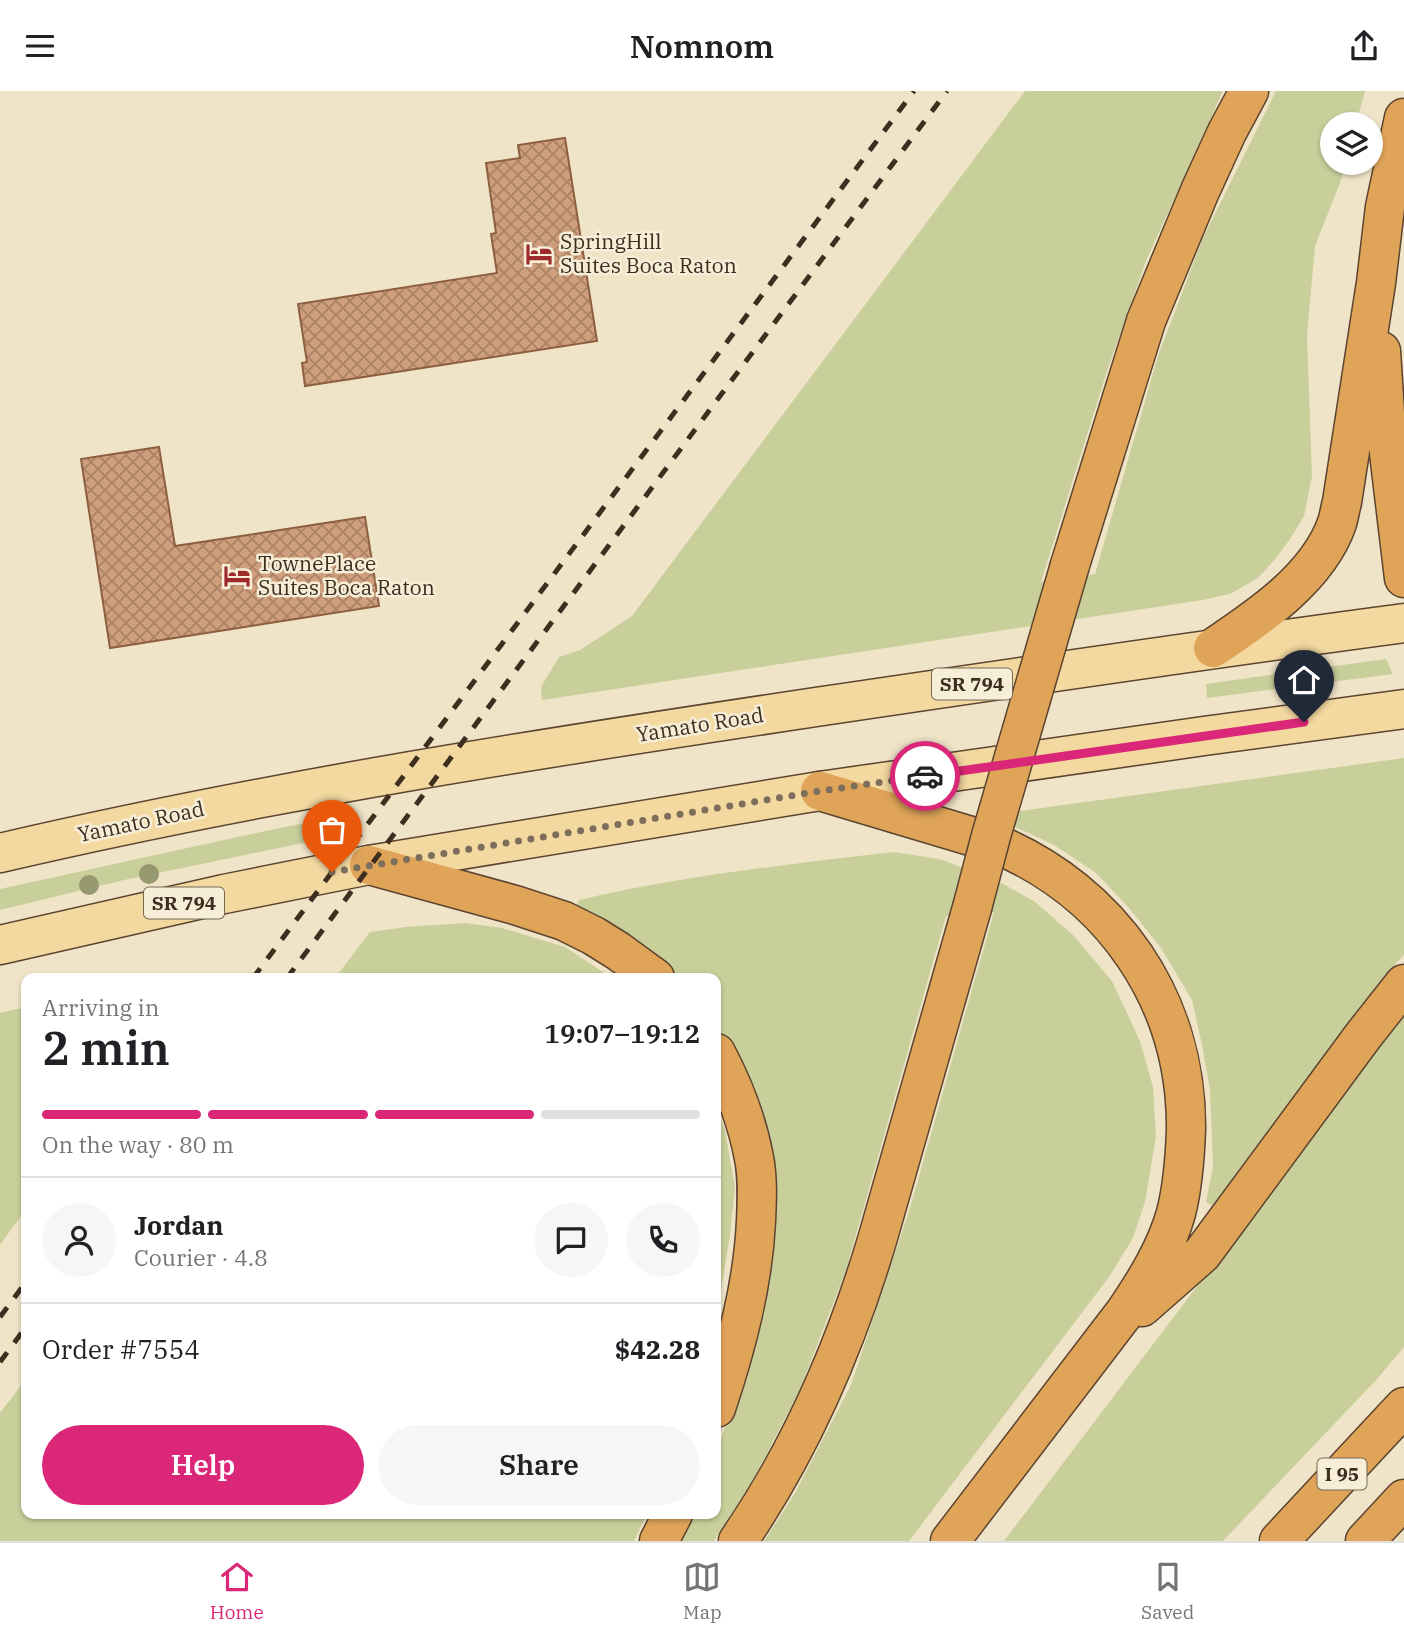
<!DOCTYPE html>
<html lang="en">
<head>
<meta charset="utf-8">
<style>
	:root { --surface:#fff; --page:#f6f6f6; --text:#202124; --muted:#757577; --line:#e0e0e0; --accent:#db2777 }
	body { margin:0; font-family:"IBM Plex Serif",serif; background:var(--page); color:var(--text); height:100vh; display:flex; flex-direction:column; font-size:26px; white-space:nowrap }
	* { box-sizing:border-box; margin:0 }
	p { font-size:23px; color:var(--muted) }
	.icon { flex:none; width:38px; height:38px; fill:none; stroke:currentColor; stroke-width:2; stroke-linecap:round; stroke-linejoin:round }
	.map { position:relative; flex:1; overflow:hidden }
	.drawer { position:absolute; left:21px; top:882px; width:700px; height:546px; display:flex; flex-direction:column; background:var(--surface); border-radius:14px; box-shadow:0 2px 5px #0004 }
	.drawer>* { flex:none }
	.buttons { position:absolute; left:1320px; top:21px; display:grid; gap:14px }
	.buttons a { display:grid; place-items:center; width:63px; height:63px; border-radius:50%; background:var(--surface); box-shadow:0 2px 5px #0004; font-size:35px }
	.pin { position:absolute; display:grid; place-items:center; width:60px; height:60px; color:#fff; margin:-72px -30px; border-radius:50% 50% 50% 0; rotate:-45deg; box-shadow:0 0 7px #0007 }
	.pin .icon { rotate:45deg }
	.courier { position:absolute; display:grid; place-items:center; width:70px; height:70px; margin:-35px; border:5px solid #db2777; border-radius:50%; background:#fff; color:#222; box-shadow:0 2px 9px #0007 }
	.headline em { font-style:normal; font-weight:600 }
	.headline div { display:flex; flex-direction:column-reverse }
	.headline { display:flex; align-items:center; justify-content:space-between; height:119px; padding:0 21px }
	h1 { font-size:46px; font-weight:600; line-height:52px }
	.bar { display:grid; grid-template-columns:repeat(4,1fr); gap:10px 7px; align-content:center; height:84px; padding:0 21px }
	.bar i { height:9px; border-radius:5px; background:var(--line) }
	.bar .active { background:var(--accent) }
	.bar p { grid-column:span 4 }
	.line { display:flex; align-items:center; gap:18px; padding:0 21px; border-top:2px solid var(--line) }
	.line div { flex:1 }
	.round { display:grid; place-items:center; flex:none; width:74px; height:74px; border-radius:37px; background:var(--page) }
	.button { display:flex; gap:14px; margin-top:auto; padding:14px 21px }
	.button a { flex:1; height:80px; border-radius:42px; background:var(--accent); color:#fff; font-size:28px; font-weight:600; line-height:80px; text-align:center }
	.button a+a { background:var(--page); color:var(--text) }
	header { display:flex; justify-content:space-between; align-items:center; height:91px; padding:0 21px; background:var(--surface); font-size:32px; font-weight:600 }
	.tab-bar { display:flex; justify-content:space-around; align-items:center; height:98px; border-top:2px solid var(--line); background:var(--surface); font-size:19px; color:var(--muted) }
	.tab-bar a { display:grid; justify-items:center; gap:4px }
	.tab-bar .active { color:var(--accent) }
	.map>svg:first-child { display:block }
	.green { fill:#c9cf9b }
	.building { fill:url(#building-cross-hatch); stroke:#8d5f41; stroke-width:2 }
	.lines { fill:none; stroke-linecap:round; stroke-linejoin:round }
	.major-casing { stroke:#5b4430; stroke-width:41 }
	.highway-casing { stroke:#5b4430; stroke-width:41 }
	.major { stroke:#f3d9a0; stroke-width:38 }
	.highway { stroke:#e0a458; stroke-width:38 }
	.rail { stroke:#3d2e20; stroke-width:5; stroke-dasharray:12 12; stroke-linecap:butt }
	.highway-bridge-casing { stroke:#5b4430; stroke-width:41; stroke-linecap:butt }
	.highway-bridge { stroke:#e0a458; stroke-width:38 }
	.tree { fill:#96986f }
	.done { stroke:#7c6e5b; stroke-width:7; stroke-dasharray:0 12.6 }
	.route { stroke:#db2777; stroke-width:9 }
	.labels { text-anchor:middle; stroke-width:5; stroke-linejoin:round; paint-order:stroke }
	.shield { fill:#f7eed8; stroke:#756857; stroke-width:2 }
	.shield-label { font-size:19px; font-weight:bold; fill:#3d2e20 }
	.poi-label { font-size:21px; fill:#3d2e20; stroke:#f7eed8; text-anchor:start }
	.street-label { font-size:21px; fill:#3d2e20; stroke:#f7eed8 }
</style>
</head>
<body>
<header><svg class="icon" aria-label="menu" viewBox="0 0 24 24"><path d="M4 6h16M4 12h16M4 18h16"/></svg>Nomnom<svg class="icon" aria-label="share" viewBox="0 0 24 24"><path d="M12 15V3M7 8l5-5 5 5M5 13v7h14v-7"/></svg></header>
<div class="map">
<svg width="1404" height="1450" viewBox="0 0 1404 1450">
	<defs>
		<pattern id="building-cross-hatch" width="8" height="8" patternUnits="userSpaceOnUse" patternTransform="scale(1.75)"><rect width="8" height="8" fill="#cf9f7d"/><path d="M0 0l8 8M0 8l8-8" fill="none" stroke="#a98266"/></pattern>
	</defs>
	<rect width="100%" height="100%" fill="#f0e4c8"/>
	<path class="green" d="M1025 0H1223L1146 170 1108 277 1041 491 1095 483 1158 265 1203 147 1276 0H1365L1356 33H1332V72H1346L1340 92 1315 155 1307 244 1312 385 1304 425 1292 445 1277 466 1258 487 1230 503 1203 509 542 609 541 596 559 566 580 559 632 525Z
		M1386 568 1393 583 1207 607 1206 593Z
		M1404 667V864L1387 882 1212 1115 1206 1111 1213 1076 1210 999 1202 954 1192 909 1161 857 1129 817 1096 782 1054 754 990 724Z
		M352 723 337 745 124 789 0 819V798L270 739Z
		M894 761 939 768 992 787 1034 810 1074 845 1112 890 1140 950 1153 996 1156 1046 1145 1111 1133 1147 1109 1186 909 1450H764L795 1402 851 1294 910 1117 994 821 946 825 846 1179 799 1301 747 1400 714 1450H672L688 1423H716V1363L734 1310 755 1012 716 935V887H679L671 877 576 816 579 809C682 785 789 773 894 761Z
		M465 832 502 837 565 856 612 887H335L370 841 406 836Z
		M26 916V1118L0 1154V922Z
		M1404 922V1256L1378 1287 1223 1450H1004Z
		M716 1017 725 1039 735 1097 730 1144 716 1229Z
		M26 1288V1423H647L634 1450H0V1322Z"/>
	<path class="building" d="M565 47 597 250 305 295 302 272 307 271 298 213 497 182 491 143 496 142 486 72 520 67 518 54Z
		M159 356 175 455 365 426 379 515 110 557 81 368Z"/>
	<g class="lines">
		<g class="major-casing">
			<path id="major" d="M0 762C270 699 543 657 816 616 1012 587 1208 558 1404 532
				M0 854 224 803 369 774 820 700 1204 645 1404 618"/>
		</g>
		<g class="highway-casing">
			<path id="highway" d="M1381 260 1386 337 1404 487
				M1070 474 1146 230 1200 100 1227 41 1249 0
				M1213 557C1258 527 1318 487 1337 432 1339 426 1340 418 1342 411L1376 192 1385 116 1404 27
				M820 700 994 752C1112 801 1187 909 1186 1038 1185 1066 1183 1095 1176 1122 1166 1158 1146 1190 1125 1221L950 1450
				M369 774 515 814 564 830 594 845 618 860 655 887
				M716 962C734 996 747 1029 754 1067 758 1087 757 1109 756 1130 753 1194 736 1257 716 1317
				M1142 1216 1202 1163 1363 945 1404 893
				M659 1450 673 1423
				M738 1450C802 1357 846 1254 878 1146L972 817
				M1279 1450 1404 1316
				M1365 1450 1404 1408"/>
		</g>
		<use href="#major" class="major"/>
		<use href="#highway" class="highway"/>
		<path class="rail" d="M253 887 914 0
			M287 887 947 0
			M0 1226 26 1191
			M0 1271 26 1236"/>
		<g class="highway-bridge-casing">
			<path id="highway-bridge" d="M972 817 991 745 1070 474"/>
		</g>
		<use href="#highway-bridge" class="highway-bridge"/>
	</g>
	<g class="tree">
		<circle cx="149" cy="783" r="10"/>
		<circle cx="89" cy="794" r="10"/>
	</g>
	<g class="lines">
		<path class="done" d="M332 781 820 700 925 685"/>
		<path class="route" d="M925 685 1304 631"/>
	</g>
	<defs>
		<g id="hotel-bare" transform="scale(2.1)"><path d="M-6-4.5h1.5V1H6V5H4.5V3h-9V5H-6ZM-4 0a1.8 1.8 0 1 1 3.6 0ZM.5 0V-2.5h3Q6-2.5 6 0Z" fill="#9e2a2b" stroke="#f7eed8" stroke-width="2.5" paint-order="stroke"/></g>
	</defs>
	<g fill-rule="evenodd">
		<use href="#hotel-bare" x="539" y="163"/>
		<use href="#hotel-bare" x="237" y="485"/>
	</g>
	<g class="labels">
		<g class="shield">
			<rect x="932" y="577.5" width="80" height="31" rx="5"/>
			<rect x="144" y="796.5" width="80" height="31" rx="5"/>
			<rect x="1317.5" y="1367.5" width="49" height="31" rx="5"/>
		</g>
		<g class="shield-label">
			<text x="972" y="600">SR 794</text>
			<text x="184" y="819">SR 794</text>
			<text x="1342" y="1390">I 95</text>
		</g>
		<g class="poi-label">
			<text x="560" y="158">SpringHill<tspan x="560" dy="24">Suites Boca Raton</tspan></text>
			<text x="258" y="480">TownePlace<tspan x="258" dy="24">Suites Boca Raton</tspan></text>
		</g>
		<g class="street-label">
			<text transform="translate(700 634) rotate(-9)" y="7">Yamato Road</text>
			<text transform="translate(141 731) rotate(-12)" y="7">Yamato Road</text>
		</g>
	</g>
</svg>
<div class="buttons">
<a><svg class="icon" aria-label="layers" viewBox="0 0 24 24"><path d="M12 4l9 5-9 5-9-5zM3 14l9 5 9-5"/></svg></a>
</div>
<div class="pin" style="left:332px;top:781px;background:#ea580c"><svg class="icon" aria-label="bag" viewBox="0 0 24 24"><path d="M5 8h14l-1 12H6zM9 8a3 3 0 0 1 6 0"/></svg></div>
<div class="pin" style="left:1304px;top:631px;background:#1f2937"><svg class="icon" aria-label="home" viewBox="0 0 24 24"><path d="M3 11l9-7 9 7M6 9v11h12V9"/></svg></div>
<div class="courier" style="left:925px;top:685px"><svg class="icon" aria-label="car" viewBox="0 0 24 24"><path d="M5 17H2v-5l4-1 3-4h7l3 4 3 1v5h-3M9 17h6M6 11h13"/><circle cx="7" cy="17" r="2"/><circle cx="17" cy="17" r="2"/></svg></div>
<section class="drawer">
<div class="headline"><div><h1>2 min</h1><p>Arriving in</p></div><em>19:07–19:12</em></div>
<div class="bar"><i class="active"></i><i class="active"></i><i class="active"></i><i></i><p>On the way · 80 m</p></div>
<div class="line" style="height:126px"><a class="round"><svg class="icon" aria-label="person" viewBox="0 0 24 24"><circle cx="12" cy="8" r="4"/><path d="M4 21q1-7 8-7t8 7"/></svg></a><div><b>Jordan</b><p>Courier · 4.8</p></div><a class="round"><svg class="icon" aria-label="chat" viewBox="0 0 24 24"><path d="M4 5h16v11H9l-5 4z"/></svg></a><a class="round"><svg class="icon" aria-label="phone" viewBox="0 0 24 24"><path d="M5 4h4l2 5-3 2q2 4 5 5l2-3 5 2v4C11 20 4 13 5 4z"/></svg></a></div>
<div class="line" style="height:91px"><div>Order #7554</div><b>$42.28</b></div>
<div class="button"><a>Help</a><a>Share</a></div>
</section>
</div>
<nav class="tab-bar">
<a class="active"><svg class="icon" aria-label="home" viewBox="0 0 24 24"><path d="M3 11l9-7 9 7M6 9v11h12V9"/></svg>Home</a>
<a><svg class="icon" aria-label="map" viewBox="0 0 24 24"><path d="M3 6l6-2 6 2 6-2v14l-6 2-6-2-6 2zM9 4v14M15 6v14"/></svg>Map</a>
<a><svg class="icon" aria-label="saved" viewBox="0 0 24 24"><path d="M7 4h10v16l-5-4-5 4z"/></svg>Saved</a>
</nav>
</body>
</html>
